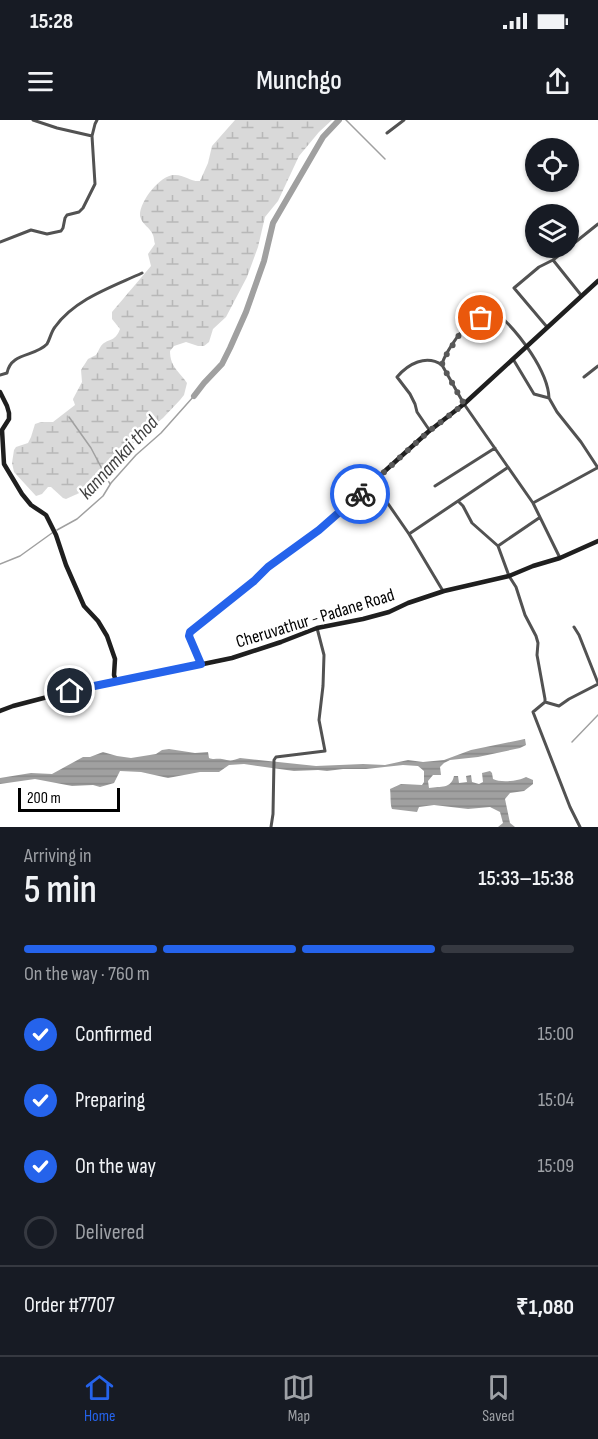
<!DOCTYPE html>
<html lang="en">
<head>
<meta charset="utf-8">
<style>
	:root { --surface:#171b24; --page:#242831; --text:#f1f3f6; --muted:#9ea1a6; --line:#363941; --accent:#2563eb }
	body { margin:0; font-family:"Sofia Sans Condensed",sans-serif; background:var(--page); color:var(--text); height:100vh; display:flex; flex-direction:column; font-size:22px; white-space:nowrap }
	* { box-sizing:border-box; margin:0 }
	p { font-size:20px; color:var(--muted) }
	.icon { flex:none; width:33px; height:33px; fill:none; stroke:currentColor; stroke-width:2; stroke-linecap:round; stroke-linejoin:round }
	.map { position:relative; height:707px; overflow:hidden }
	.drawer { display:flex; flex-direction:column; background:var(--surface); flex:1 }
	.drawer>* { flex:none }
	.controls { position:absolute; left:525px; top:18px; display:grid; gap:12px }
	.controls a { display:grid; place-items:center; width:54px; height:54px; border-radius:50%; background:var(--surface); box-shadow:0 2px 4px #0004; font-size:30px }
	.scale { position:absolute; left:18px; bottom:15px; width:102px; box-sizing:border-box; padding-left:6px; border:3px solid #000; border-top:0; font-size:16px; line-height:21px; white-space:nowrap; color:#000; -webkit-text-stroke:4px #fff; paint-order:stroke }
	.pin { position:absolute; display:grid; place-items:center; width:51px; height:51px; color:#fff; margin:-26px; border:3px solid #fff; border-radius:50%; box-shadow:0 2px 6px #0007 }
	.courier { position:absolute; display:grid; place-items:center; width:60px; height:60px; margin:-30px; border:4px solid #2563eb; border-radius:50%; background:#fff; color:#222; box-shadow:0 2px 8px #0007 }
	.overview em { font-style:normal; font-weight:600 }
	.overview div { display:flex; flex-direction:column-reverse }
	.overview { display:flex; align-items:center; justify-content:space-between; height:102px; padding:0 24px }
	h1 { font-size:39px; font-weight:600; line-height:45px }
	.bar { display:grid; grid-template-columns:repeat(4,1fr); gap:9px 6px; align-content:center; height:72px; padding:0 24px }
	.bar i { height:8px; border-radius:4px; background:var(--line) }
	.bar .selected { background:var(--accent) }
	.bar p { grid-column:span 4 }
	.line { display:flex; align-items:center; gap:15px; padding:0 24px; border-top:2px solid var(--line) }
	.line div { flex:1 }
	ol { padding:0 24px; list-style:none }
	li { display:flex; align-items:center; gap:18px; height:66px }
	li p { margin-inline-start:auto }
	li .icon { padding:6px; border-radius:50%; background:var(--accent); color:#fff; stroke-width:4 }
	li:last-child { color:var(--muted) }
	li i { width:33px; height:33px; border:3px solid var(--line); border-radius:50% }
	.status { display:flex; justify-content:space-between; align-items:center; height:42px; padding:0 30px; background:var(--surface); direction:ltr }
	.status svg { height:16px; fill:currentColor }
	header { display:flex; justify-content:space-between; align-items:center; height:78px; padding:0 24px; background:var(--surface); font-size:27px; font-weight:600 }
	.tabs { display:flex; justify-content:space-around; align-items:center; height:84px; border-top:2px solid var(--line); background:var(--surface); font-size:16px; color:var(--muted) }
	.tabs a { display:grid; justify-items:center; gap:3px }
	.tabs .selected { color:var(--accent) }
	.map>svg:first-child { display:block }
	.wetland { fill:url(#wetland-marsh) }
	.water { fill:url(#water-rules) }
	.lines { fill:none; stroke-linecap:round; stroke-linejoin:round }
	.stream { stroke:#a0a0a0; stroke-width:1.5 }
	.river { stroke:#a0a0a0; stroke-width:6 }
	.street { stroke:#525252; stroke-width:3 }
	.secondary { stroke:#1f1f1f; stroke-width:4.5 }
	.done { stroke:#595959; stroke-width:6; stroke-dasharray:0 10.8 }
	.route { stroke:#2563eb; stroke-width:8 }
	.labels { text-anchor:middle; stroke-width:5; stroke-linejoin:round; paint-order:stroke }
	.street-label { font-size:18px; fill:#000; stroke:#fff }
	.water-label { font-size:20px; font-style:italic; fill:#414141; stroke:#fff }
</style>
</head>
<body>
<div class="status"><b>15:28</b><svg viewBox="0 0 49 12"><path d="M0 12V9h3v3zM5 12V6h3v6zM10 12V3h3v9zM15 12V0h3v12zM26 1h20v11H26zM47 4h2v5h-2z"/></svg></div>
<header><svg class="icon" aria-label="menu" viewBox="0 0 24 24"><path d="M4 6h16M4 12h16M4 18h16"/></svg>Munchgo<svg class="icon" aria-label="share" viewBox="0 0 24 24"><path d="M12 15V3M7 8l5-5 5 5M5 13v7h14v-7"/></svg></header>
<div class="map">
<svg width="598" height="707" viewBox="0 0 598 707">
	<defs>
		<pattern id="wetland-marsh" width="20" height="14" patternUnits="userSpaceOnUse" patternTransform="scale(1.5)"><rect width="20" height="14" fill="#d9d9d9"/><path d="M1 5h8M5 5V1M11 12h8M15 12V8" fill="none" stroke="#b8b8b8"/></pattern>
		<pattern id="water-rules" width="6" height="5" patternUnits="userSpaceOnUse" patternTransform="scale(1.5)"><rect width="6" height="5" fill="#a0a0a0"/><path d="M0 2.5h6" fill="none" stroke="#888"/></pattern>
	</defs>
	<rect width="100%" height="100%" fill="#fff"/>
	<path class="wetland" d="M235 0H332L319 12 299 36 278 81 265 97 258 127 247 157 226 197 213 209 209 222 204 226H198L186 222 174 226 170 231C170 247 179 251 187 263L184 275 180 280 163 298 138 318 112 347 97 365 66 379 63 378 51 367H48L42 374 36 376 14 352 12 343 14 330 16 327 28 323 31 317 35 304 41 302H53L75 285 73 279 82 262 81 250 88 239 96 235C98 232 99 229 101 226 107 218 115 223 120 209L112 199V192L151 146 148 134 155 124C154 122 154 117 153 115 150 107 142 105 140 96 139 82 160 55 174 55 183 54 191 62 200 61L208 43 212 26Z"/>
	<path class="water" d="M525 619 526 625 520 628 478 637 450 640 444 643 440 647 441 655H433L428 661 429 668C441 666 451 669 454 656H458L459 663 467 662 466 656 471 655 472 662 479 664 483 662 482 653 490 651 492 653 493 659C501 663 519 661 526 657L533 660V664L524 671 510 673 505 679 510 703 515 707H498L503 703 500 692 490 687 468 689 434 685 419 687 417 692 392 689C390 684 391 676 390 669L401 664 422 665 424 662V651L418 646 403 645 366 649H343L327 651 318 650 294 651 244 644 229 645 219 652H200L168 658 141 652 120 651 114 663 100 667 93 665 72 666 35 659 0 664V658L31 653 52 654 83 637H90L103 632 117 636 131 638 156 634 162 630 169 629 195 633 208 632 209 638C214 640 217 638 222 639 230 641 232 641 240 638L316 646 363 644 385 645 408 640 423 642 444 640 471 630Z"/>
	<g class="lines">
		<path class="stream" d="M346 0 385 39
			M69 297 91 328 110 364
			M57 410 77 399 103 376 111 363 136 335 161 313 194 276
			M0 444 20 436 52 413
			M572 622 598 595"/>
		<path class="river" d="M194 276 204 263 222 244 230 228 246 192 264 141 273 103 323 17 339 0"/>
		<path class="street" d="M33 0 57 8 92 16
			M387 13 404 0
			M0 122 31 110 47 114 61 111 63 108 65 98 67 95 79 92 83 88 95 64 92 16 95 4 97 0
			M581 175 553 140 598 104
			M547 207 514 168 539 147 553 140
			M513 239 534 274 549 278 557 292 581 322 598 348
			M442 245C443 236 464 205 472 201 478 197 489 196 496 195H499C519 213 548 251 549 278
			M0 255 7 253C11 232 35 237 47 224 50 219 51 212 55 207 75 179 112 167 142 153
			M584 257 598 246
			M430 311 417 292 415 284 410 274 397 257C408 244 426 234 442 245L464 284 533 383 560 438
			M373 362 409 414 443 471
			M435 366 495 328
			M458 381 463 386 472 403 498 426
			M533 383 597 348
			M539 398 498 426 509 456 516 467 525 495 536 516 538 523 537 535 545 579V582L533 592 570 687 580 707
			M409 414 507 348
			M574 507 579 515 598 563
			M545 582 559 586 569 579 598 564
			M271 707 273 694 274 640 276 637 325 631 319 600 323 566 324 535 317 508"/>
		<path class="secondary" d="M0 272 7 286 9 293V299L2 310 4 344 22 374 31 385 46 395 56 415 66 445 84 486 98 501 107 516 115 539 114 555 116 561
			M201 544 189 516 190 512 254 461 269 447 333 398 428 312 464 284 598 161
			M0 591 13 586 59 574 232 538 281 522 317 508 363 499 389 492 408 483 444 471 509 456 533 446 560 438 598 421"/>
	</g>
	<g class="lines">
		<path class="done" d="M360 374 428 312 464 284 442 245 443 240 465 206 473 200 481 198"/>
		<path class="route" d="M70 571 201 544 189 516 190 512 254 461 268 447 319 410 360 374"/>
	</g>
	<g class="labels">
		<g class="street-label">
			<text transform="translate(315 498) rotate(-17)" y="6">Cheruvathur - Padane Road</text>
		</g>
		<g class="water-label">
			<text transform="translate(118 337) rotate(-47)" y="7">kannamkai thod</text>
		</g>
	</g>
</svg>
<div class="controls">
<a><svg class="icon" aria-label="locate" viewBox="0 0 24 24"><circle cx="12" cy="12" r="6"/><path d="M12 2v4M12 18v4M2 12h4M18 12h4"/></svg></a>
<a><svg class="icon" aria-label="layers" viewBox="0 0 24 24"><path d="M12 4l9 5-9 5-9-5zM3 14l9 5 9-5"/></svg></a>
</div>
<div class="scale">200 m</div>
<div class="pin" style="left:481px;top:198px;background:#ea580c"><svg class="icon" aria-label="bag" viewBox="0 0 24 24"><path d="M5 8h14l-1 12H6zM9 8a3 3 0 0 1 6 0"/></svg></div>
<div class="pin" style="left:70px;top:571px;background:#1f2937"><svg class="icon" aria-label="home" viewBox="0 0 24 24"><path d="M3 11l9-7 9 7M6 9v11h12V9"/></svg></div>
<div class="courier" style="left:360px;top:374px"><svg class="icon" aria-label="bike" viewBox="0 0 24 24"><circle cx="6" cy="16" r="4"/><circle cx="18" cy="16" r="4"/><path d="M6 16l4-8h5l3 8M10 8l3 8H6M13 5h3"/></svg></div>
</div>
<section class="drawer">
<div class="overview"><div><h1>5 min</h1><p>Arriving in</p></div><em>15:33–15:38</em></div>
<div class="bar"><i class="selected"></i><i class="selected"></i><i class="selected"></i><i></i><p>On the way · 760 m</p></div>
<ol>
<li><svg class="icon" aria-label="check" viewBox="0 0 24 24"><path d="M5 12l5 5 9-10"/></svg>Confirmed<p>15:00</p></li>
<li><svg class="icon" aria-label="check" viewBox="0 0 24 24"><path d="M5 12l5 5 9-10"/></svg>Preparing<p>15:04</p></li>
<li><svg class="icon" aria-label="check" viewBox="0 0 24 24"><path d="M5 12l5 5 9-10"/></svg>On the way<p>15:09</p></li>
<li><i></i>Delivered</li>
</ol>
<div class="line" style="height:78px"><div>Order #7707</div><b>₹1,080</b></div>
</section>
<nav class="tabs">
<a class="selected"><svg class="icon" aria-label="home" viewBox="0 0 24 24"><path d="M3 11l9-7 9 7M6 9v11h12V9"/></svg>Home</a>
<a><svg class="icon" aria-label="map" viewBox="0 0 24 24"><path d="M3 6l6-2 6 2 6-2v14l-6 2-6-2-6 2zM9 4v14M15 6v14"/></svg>Map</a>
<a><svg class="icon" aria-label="saved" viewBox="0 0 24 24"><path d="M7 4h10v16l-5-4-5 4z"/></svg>Saved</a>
</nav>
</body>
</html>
